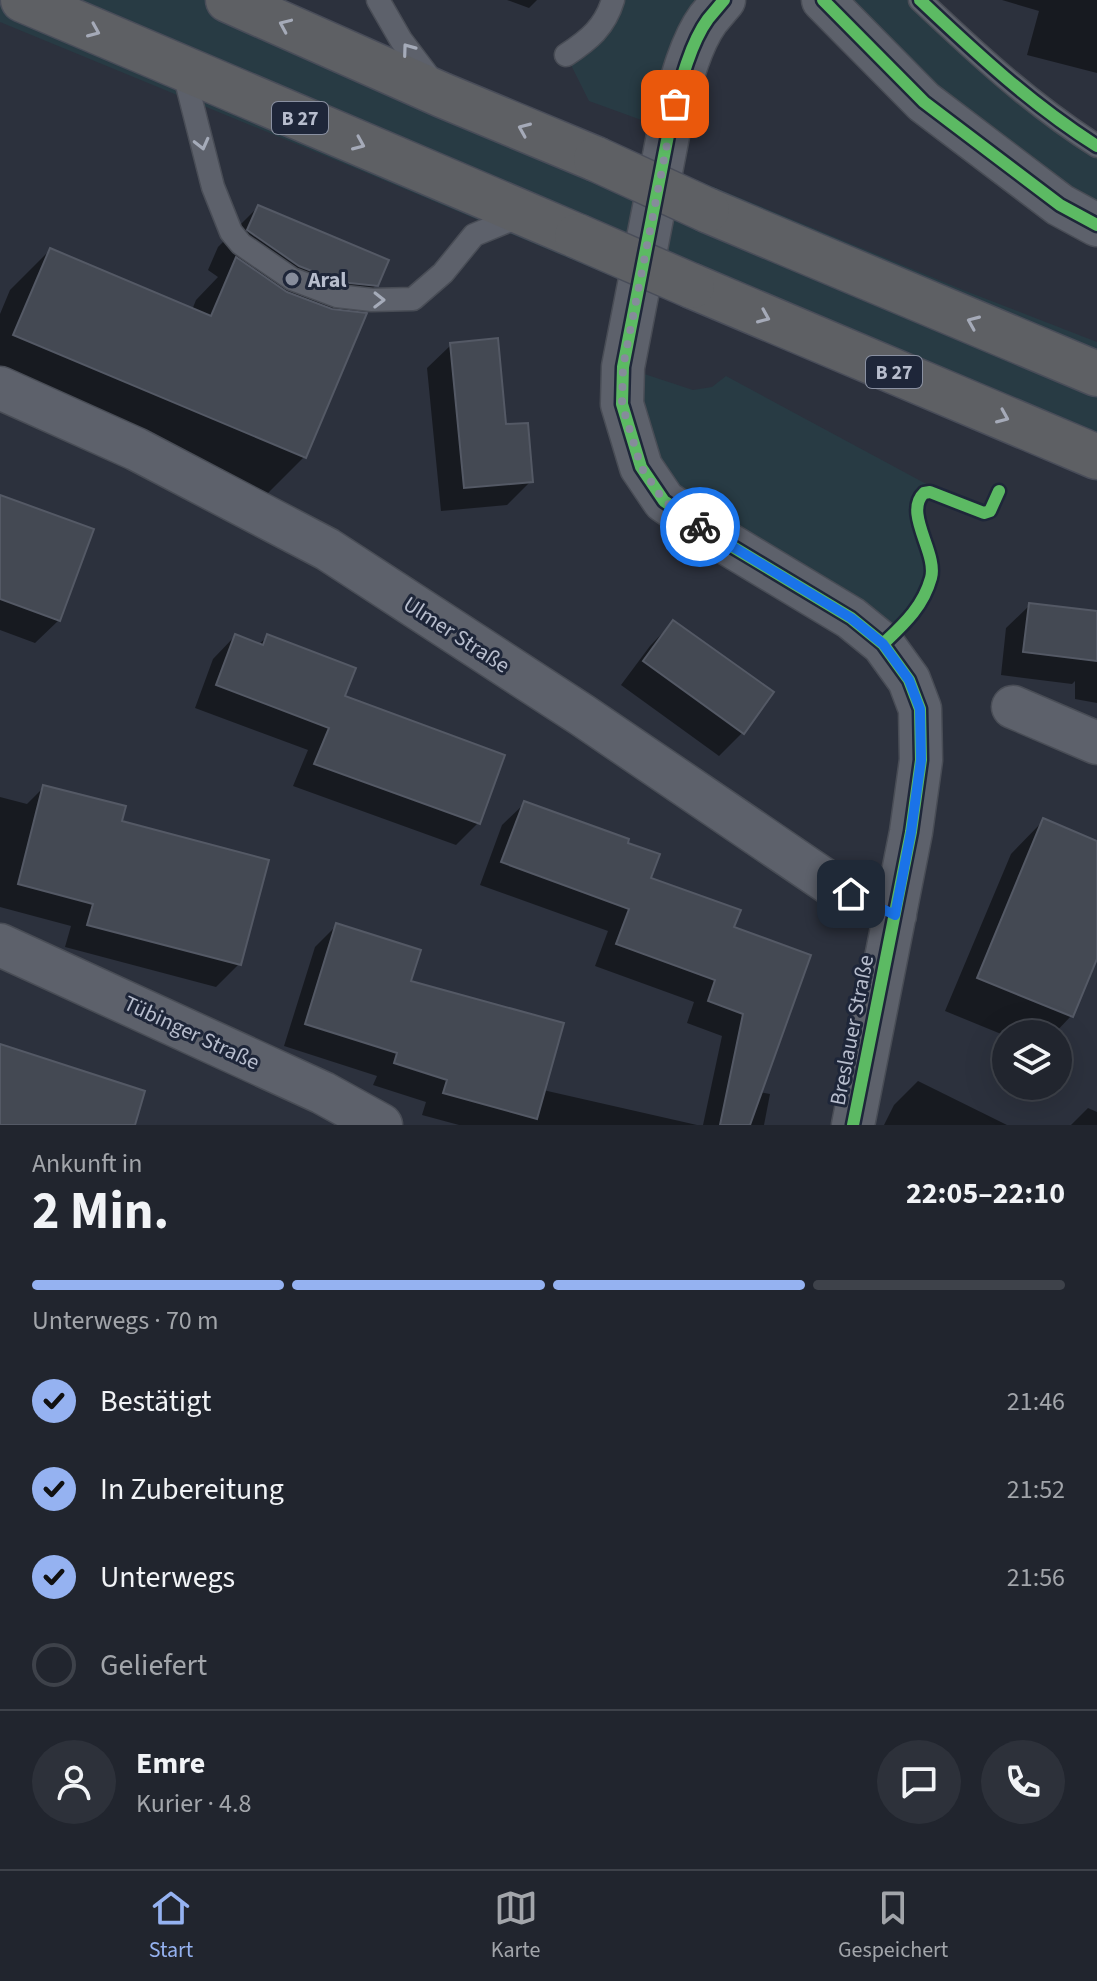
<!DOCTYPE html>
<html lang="de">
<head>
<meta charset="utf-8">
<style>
	:root { --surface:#21252e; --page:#2d313a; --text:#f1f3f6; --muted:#a2a5aa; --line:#3e424a; --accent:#95b2f1 }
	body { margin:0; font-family:"Source Sans 3",sans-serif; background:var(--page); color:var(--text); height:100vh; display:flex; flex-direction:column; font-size:30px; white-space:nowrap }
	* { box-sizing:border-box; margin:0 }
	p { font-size:26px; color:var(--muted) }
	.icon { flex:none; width:44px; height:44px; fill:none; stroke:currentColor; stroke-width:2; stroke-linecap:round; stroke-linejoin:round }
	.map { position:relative; height:1125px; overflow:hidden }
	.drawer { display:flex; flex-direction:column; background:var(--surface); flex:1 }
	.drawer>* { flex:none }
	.tools { position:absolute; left:992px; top:1020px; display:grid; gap:16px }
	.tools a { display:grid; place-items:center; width:80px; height:80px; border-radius:50%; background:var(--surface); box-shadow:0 8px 32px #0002,0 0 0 2px var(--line); font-size:40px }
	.pin { position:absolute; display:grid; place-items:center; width:68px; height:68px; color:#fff; margin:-34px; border-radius:16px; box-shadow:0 4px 12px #0006 }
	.courier { position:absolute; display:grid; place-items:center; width:80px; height:80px; margin:-40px; border:6px solid #1a73e8; border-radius:50%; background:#fff; color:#222; box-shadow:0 2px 10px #0007 }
	.summary em { font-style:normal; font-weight:700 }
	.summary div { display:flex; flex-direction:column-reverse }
	.summary { display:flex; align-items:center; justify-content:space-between; height:136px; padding:0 32px }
	h1 { font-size:52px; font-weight:700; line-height:60px }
	.bar { display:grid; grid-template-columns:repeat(4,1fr); gap:12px 8px; align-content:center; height:96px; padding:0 32px }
	.bar i { height:10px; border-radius:6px; background:var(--line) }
	.bar .on { background:var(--accent) }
	.bar p { grid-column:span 4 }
	.line { display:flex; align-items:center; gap:20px; padding:0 32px; border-top:2px solid var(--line) }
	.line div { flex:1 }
	.round { display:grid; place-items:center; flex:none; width:84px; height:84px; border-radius:42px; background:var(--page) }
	ol { padding:0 32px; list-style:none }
	li { display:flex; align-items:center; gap:24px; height:88px }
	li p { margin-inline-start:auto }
	li .icon { padding:8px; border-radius:50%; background:var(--accent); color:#111; stroke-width:4 }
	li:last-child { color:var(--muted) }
	li i { width:44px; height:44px; border:4px solid var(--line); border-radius:50% }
	.dock { display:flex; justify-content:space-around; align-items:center; height:112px; border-top:2px solid var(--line); background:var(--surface); font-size:22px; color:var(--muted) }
	.dock a { display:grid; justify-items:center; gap:4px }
	.dock .on { color:var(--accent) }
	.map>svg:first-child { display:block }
	.green { fill:#283b44 }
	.shadow { fill:#0007 }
	.building { fill:#444953; stroke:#545965; stroke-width:2 }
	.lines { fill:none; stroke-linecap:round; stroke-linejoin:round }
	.lane-casing { stroke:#494d56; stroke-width:25 }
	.street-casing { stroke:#494d56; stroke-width:45 }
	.highway-casing { stroke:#494d59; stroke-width:47 }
	.lane { stroke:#5d616b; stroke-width:22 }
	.street { stroke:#5d616b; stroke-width:42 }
	.highway { stroke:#5e6064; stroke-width:44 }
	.highway-bridge-casing { stroke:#494d59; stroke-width:47; stroke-linecap:butt }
	.highway-bridge { stroke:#5e6064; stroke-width:44 }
	.cycleway-casing { stroke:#1e2639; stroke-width:17 }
	.cycleway { stroke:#5cba63; stroke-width:12 }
	.oneway { stroke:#a5aab8 }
	.oneway2 { stroke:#a5abb9 }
	.done { stroke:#868c9b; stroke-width:8; stroke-dasharray:0 14.4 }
	.route { stroke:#1a73e8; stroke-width:10 }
	.poi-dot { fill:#868c9b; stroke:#1e2639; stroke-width:3 }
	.labels { text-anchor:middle; stroke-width:6; stroke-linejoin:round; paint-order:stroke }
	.shield { fill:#1e2639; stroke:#8990a1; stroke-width:2 }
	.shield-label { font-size:20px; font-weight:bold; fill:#b7bdcd }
	.poi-label { font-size:22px; font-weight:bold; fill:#b7bdcd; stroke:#1e2639; text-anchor:start }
	.street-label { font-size:22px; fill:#b7bdcd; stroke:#1e2639 }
</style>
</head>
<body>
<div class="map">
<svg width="1097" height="1125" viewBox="0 0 1097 1125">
	<rect width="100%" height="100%" fill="#2c313d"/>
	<path class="green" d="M0 0H270L389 53 963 290 1097 342V481L357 169 0 22Z
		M612 0H724L669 130 589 101 566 55Z
		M823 0H920L1097 141V225Z
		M623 367 693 390 712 387 726 376 969 507 930 493 920 496 917 510 932 563 911 618 883 644 664 501Z"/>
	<path class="shadow" d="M507 0H537L529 8Z
		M1002 0H1097V73L1027 55 1039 11Z
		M258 207 376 285 348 313 304 457 264 497 0 386V314L10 290 50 250 192 310 196 300 218 277 208 270 218 247Z
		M451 345 505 427 531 481 507 505 441 511 427 368Z
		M0 497 59 620 35 643 0 630Z
		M1030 605 1097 613V703L1075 699V681L1072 684 1001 675 1006 628Z
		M673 622 743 732 719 756 621 685 650 646Z
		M235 636 258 645 267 637 478 823 456 845 293 786 308 750 195 708 213 659Z
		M44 787 120 823 239 964 216 987 65 947 71 926 0 907V797L27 804Z
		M525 803 731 928 760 1092 770 1094 764 1125H703L722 1036 687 1023 694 1002 595 966 608 931 480 885 502 825Z
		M1043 821 1097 843V954L1071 1016 1054 1034H1006V1036L945 1011 1011 854Z
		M337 925 543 1090 697 1125H459L422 1115 426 1102 373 1085 377 1076 284 1046 315 947Z
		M918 1081 1007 1125H884L894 1105Z
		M1088 1108 1097 1112V1125H1071Z"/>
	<path class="building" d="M258 205 389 260 378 286 340 282 299 266 247 230Z
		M50 248 211 316 236 257 287 292 332 309 367 313 306 458 13 335Z
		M498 338 506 424 528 423 533 482 464 488 450 343Z
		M0 495 94 529 60 621 0 599Z
		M1029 603 1097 611V661L1023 652Z
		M673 620 774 692 744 734 643 661Z
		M235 634 263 645 267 634 356 668 345 696 505 755 480 824 314 764 329 728 216 685Z
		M43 785 126 806 122 821 269 860 241 965 87 925 93 904 18 884Z
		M524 801 629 839 628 843 660 854 651 878 741 910 734 927 811 955 750 1125H720L743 1014 708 1001 715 980 616 944 629 909 501 862Z
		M1043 818 1097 841V959L1073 1017 977 978Z
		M336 923 421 950 411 981 564 1023 537 1119 443 1093 447 1080 394 1063 397 1053 305 1024Z
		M0 1044 145 1091 135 1125H0Z"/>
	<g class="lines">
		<g class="lane-casing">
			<path id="lane" d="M378 0 401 40 432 81
				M920 0C976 53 1032 105 1097 146
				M566 55C589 40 605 27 613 0
				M183 69 213 187 231 232 241 244 292 279 337 296 372 300 413 299 443 273 474 235 508 221 524 220"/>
		</g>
		<g class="street-casing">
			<path id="street" d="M724 0C719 6 713 13 708 19 689 45 679 89 671 120L623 367 622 404 641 467 664 501 718 538 851 618 883 644 909 680 920 709 921 760 911 832 853 1125
				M823 0 924 102 1060 205 1097 225
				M0 388 136 449 327 549 582 715 829 883 895 915
				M1013 707 1097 743
				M0 945 323 1093 381 1125"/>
		</g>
		<g class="highway-casing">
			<path id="highway" d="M23 0 577 236
				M228 0 442 95 596 159
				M707 210 1097 374
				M692 286 1097 457"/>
		</g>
		<use href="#lane" class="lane"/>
		<use href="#street" class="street"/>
		<use href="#highway" class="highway"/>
		<g class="highway-bridge-casing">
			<path id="highway-bridge" d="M596 159 707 210
				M577 236 692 286"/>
		</g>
		<use href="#highway-bridge" class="highway-bridge"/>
		<g class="cycleway-casing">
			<path id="cycleway" d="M724 0C719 6 713 13 708 19 689 45 679 89 671 120L623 367 622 404 641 467 664 501 718 538 851 618 883 644 909 680 920 709 921 760 911 832 853 1125
				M823 0 924 102 1060 205 1097 225
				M920 0C976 53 1032 105 1097 146
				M883 644C904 624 923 607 931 578 938 553 903 513 924 493L930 492 984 513 990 511 999 491"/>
		</g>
		<use href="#cycleway" class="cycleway"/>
	</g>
	<defs><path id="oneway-chevron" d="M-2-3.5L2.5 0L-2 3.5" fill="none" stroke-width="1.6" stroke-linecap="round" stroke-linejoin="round" transform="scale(2)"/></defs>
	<g class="oneway">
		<use href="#oneway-chevron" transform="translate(285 25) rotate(-156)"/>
		<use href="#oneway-chevron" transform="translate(94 31) rotate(23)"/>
		<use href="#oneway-chevron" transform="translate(524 129) rotate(-157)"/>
		<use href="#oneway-chevron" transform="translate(359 144) rotate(23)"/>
		<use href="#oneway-chevron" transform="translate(764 317) rotate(23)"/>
		<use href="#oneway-chevron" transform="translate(973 322) rotate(-157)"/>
		<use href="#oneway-chevron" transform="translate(1003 417) rotate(23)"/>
	</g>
	<g class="oneway2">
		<use href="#oneway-chevron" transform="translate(408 49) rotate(-126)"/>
		<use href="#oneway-chevron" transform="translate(202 144) rotate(76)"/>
		<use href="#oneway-chevron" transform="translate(379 300) rotate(1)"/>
	</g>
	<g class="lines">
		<path class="done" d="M675 104 623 367 622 404 641 467 664 501 700 527"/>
		<path class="route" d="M700 527 851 618 883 644 909 680 920 709 921 760 911 832 895 915 851 894"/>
	</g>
	<circle class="poi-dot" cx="292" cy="279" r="8"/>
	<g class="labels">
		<g class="shield">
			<rect x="272" y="102" width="56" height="32" rx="6"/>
			<rect x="866" y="356" width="56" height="32" rx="6"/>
		</g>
		<g class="shield-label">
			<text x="300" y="125">B 27</text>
			<text x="894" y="379">B 27</text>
		</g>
		<g class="poi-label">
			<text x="308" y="287">Aral</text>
		</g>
		<g class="street-label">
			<text transform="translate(457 634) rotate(33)" y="8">Ulmer Straße</text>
			<text transform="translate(851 1030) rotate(-79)" y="8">Breslauer Straße</text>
			<text transform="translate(192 1032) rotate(25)" y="8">Tübinger Straße</text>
		</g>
	</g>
</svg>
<div class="tools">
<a><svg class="icon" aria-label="layers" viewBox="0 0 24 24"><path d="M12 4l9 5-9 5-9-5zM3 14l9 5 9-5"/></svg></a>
</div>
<div class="pin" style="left:675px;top:104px;background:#ea580c"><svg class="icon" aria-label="bag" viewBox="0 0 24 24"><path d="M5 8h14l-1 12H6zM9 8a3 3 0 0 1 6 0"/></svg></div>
<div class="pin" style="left:851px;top:894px;background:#1f2937"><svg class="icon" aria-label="home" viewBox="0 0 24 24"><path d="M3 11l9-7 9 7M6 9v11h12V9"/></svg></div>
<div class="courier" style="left:700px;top:527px"><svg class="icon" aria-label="bike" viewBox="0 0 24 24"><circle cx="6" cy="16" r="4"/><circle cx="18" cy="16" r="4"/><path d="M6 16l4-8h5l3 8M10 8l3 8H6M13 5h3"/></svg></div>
</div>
<section class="drawer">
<div class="summary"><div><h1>2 Min.</h1><p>Ankunft in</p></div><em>22:05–22:10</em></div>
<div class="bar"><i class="on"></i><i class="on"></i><i class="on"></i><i></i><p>Unterwegs · 70 m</p></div>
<ol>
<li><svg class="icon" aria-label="check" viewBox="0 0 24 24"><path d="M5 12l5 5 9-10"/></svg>Bestätigt<p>21:46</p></li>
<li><svg class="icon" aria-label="check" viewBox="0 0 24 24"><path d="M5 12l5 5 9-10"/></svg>In Zubereitung<p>21:52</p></li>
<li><svg class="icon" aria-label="check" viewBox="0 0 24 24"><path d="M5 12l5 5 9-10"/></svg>Unterwegs<p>21:56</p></li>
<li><i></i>Geliefert</li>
</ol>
<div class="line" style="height:144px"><a class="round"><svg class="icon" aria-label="person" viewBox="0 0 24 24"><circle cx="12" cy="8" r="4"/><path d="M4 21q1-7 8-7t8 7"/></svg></a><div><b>Emre</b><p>Kurier · 4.8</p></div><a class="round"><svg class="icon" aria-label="chat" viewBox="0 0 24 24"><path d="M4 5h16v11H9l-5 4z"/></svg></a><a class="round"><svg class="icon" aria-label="phone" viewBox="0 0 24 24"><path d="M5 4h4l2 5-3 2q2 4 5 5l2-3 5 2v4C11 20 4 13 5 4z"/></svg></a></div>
</section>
<nav class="dock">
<a class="on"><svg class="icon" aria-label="home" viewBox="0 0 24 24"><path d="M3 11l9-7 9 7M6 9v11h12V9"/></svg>Start</a>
<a><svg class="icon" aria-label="map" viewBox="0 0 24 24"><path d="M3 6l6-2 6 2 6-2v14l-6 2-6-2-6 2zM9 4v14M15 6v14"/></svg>Karte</a>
<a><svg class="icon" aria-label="saved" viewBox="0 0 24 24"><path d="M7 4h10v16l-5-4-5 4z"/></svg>Gespeichert</a>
</nav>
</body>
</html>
